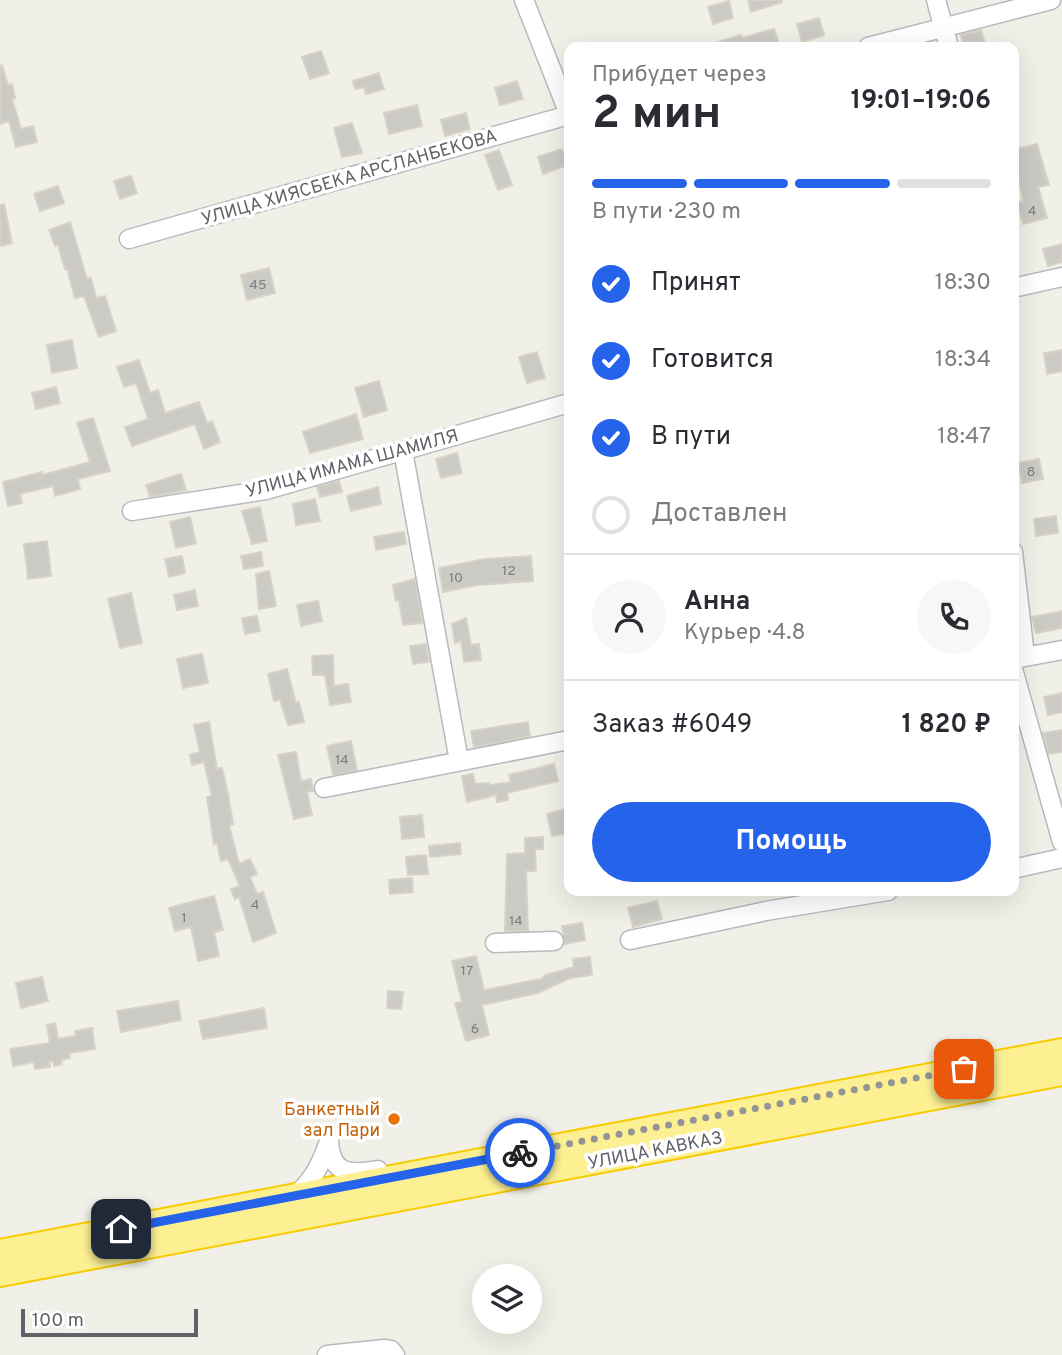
<!DOCTYPE html>
<html lang="ru">
<head>
<meta charset="utf-8">
<style>
	:root { --surface:#fff; --page:#f7f7f7; --text:#2b2b33; --muted:#7c7c81; --line:#e1e1e2; --accent:#2563eb }
	body { margin:0; font-family:Overpass,sans-serif; background:var(--page); color:var(--text); height:100vh; display:flex; flex-direction:column; font-size:26px; white-space:nowrap }
	* { box-sizing:border-box; margin:0 }
	p { font-size:23px; color:var(--muted) }
	.icon { flex:none; width:38px; height:38px; fill:none; stroke:currentColor; stroke-width:2; stroke-linecap:round; stroke-linejoin:round }
	.map { position:relative; flex:1; overflow:hidden }
	.drawer { position:absolute; left:564px; top:42px; width:455px; height:854px; display:flex; flex-direction:column; background:var(--surface); border-radius:14px; box-shadow:0 7px 28px #0002 }
	.drawer>* { flex:none }
	.tools { position:absolute; left:472px; top:1264px; display:grid; gap:14px }
	.tools a { display:grid; place-items:center; width:70px; height:70px; border-radius:50%; background:var(--surface); box-shadow:0 7px 28px #0002; font-size:35px }
	.scale { position:absolute; left:21px; bottom:18px; width:177px; box-sizing:border-box; padding-left:7px; border:4px solid #5f6268; border-top:0; font-size:19px; line-height:24px; white-space:nowrap; color:#5f6268; -webkit-text-stroke:5px #fff; paint-order:stroke }
	.pin { position:absolute; display:grid; place-items:center; width:60px; height:60px; color:#fff; margin:-30px; border-radius:14px; box-shadow:0 4px 10px #0006 }
	.courier { position:absolute; display:grid; place-items:center; width:70px; height:70px; margin:-35px; border:5px solid #2563eb; border-radius:50%; background:#fff; color:#222; box-shadow:0 2px 9px #0007 }
	.overview em { font-style:normal; font-weight:700 }
	.overview div { display:flex; flex-direction:column-reverse }
	.overview { display:flex; align-items:center; justify-content:space-between; height:119px; padding:0 28px }
	h1 { font-size:46px; font-weight:700; line-height:52px }
	.bar { display:grid; grid-template-columns:repeat(4,1fr); gap:10px 7px; align-content:center; height:84px; padding:0 28px }
	.bar i { height:9px; border-radius:5px; background:var(--line) }
	.bar .selected { background:var(--accent) }
	.bar p { grid-column:span 4 }
	.line { display:flex; align-items:center; gap:18px; padding:0 28px; border-top:2px solid var(--line) }
	.line div { flex:1 }
	.round { display:grid; place-items:center; flex:none; width:74px; height:74px; border-radius:37px; background:var(--page) }
	ol { padding:0 28px; list-style:none }
	li { display:flex; align-items:center; gap:21px; height:77px }
	li p { margin-inline-start:auto }
	li .icon { padding:7px; border-radius:50%; background:var(--accent); color:#fff; stroke-width:4 }
	li:last-child { color:var(--muted) }
	li i { width:38px; height:38px; border:4px solid var(--line); border-radius:50% }
	.cta { display:flex; gap:14px; margin-top:auto; padding:14px 28px }
	.cta a { flex:1; height:80px; border-radius:42px; background:var(--accent); color:#fff; font-size:28px; font-weight:700; line-height:80px; text-align:center }
	.map>svg:first-child { display:block }
	.building { fill:#cccac5; stroke:#d6d3c6; stroke-width:2 }
	.lines { fill:none; stroke-linecap:round; stroke-linejoin:round }
	.minor-casing { stroke:#b8b9be; stroke-width:21 }
	.highway-casing { stroke:#f8cb01; stroke-width:28 }
	.minor { stroke:#fff; stroke-width:18 }
	.highway { stroke:#fdf093; stroke-width:24 }
	.done { stroke:#929495; stroke-width:7; stroke-dasharray:0 12.6 }
	.route { stroke:#2563eb; stroke-width:9 }
	.food-dot { fill:#e8710a; stroke:#fff; stroke-width:2.5 }
	.labels { text-anchor:middle; stroke-width:7; stroke-linejoin:round; paint-order:stroke }
	.number-label { font-size:14px; fill:#7a7c7f }
	.street-label { font-size:18px; fill:#5f6268; stroke:#fff }
	.food-label { font-size:18px; fill:#c56008; stroke:#fff; text-anchor:end }
</style>
</head>
<body>
<div class="map">
<svg width="1062" height="1355" viewBox="0 0 1062 1355">
	<rect width="100%" height="100%" fill="#f1f0e8"/>
	<path class="building" d="M748 0H782V2L751 12Z
		M729 1 733 18 713 24 708 7Z
		M819 18 824 35 802 42 797 24Z
		M774 29 780 47H709L708 45 741 35 742 38Z
		M981 30 986 47H964L961 35Z
		M321 51 329 73 310 79 302 57Z
		M2 65 8 85 12 84 15 98 12 99 21 129 33 126 37 142 16 147 9 121 0 124V66Z
		M379 73 384 89 366 94 364 87 355 89 353 81Z
		M517 81 523 99 500 105 495 88Z
		M417 105 422 126 389 134 384 113Z
		M466 113 470 129 445 136 441 120Z
		M352 123 362 153 342 157 334 128Z
		M1037 144 1049 185 1038 187 1047 218 1023 224 1017 203 1023 201 1013 150Z
		M562 149 568 165 543 174 538 157Z
		M499 150 512 185 498 190 485 155Z
		M131 176 137 193 120 199 114 181Z
		M58 186 64 203 40 211 34 194Z
		M4 204 12 243 0 246V205Z
		M70 222 87 279 91 278 96 298 105 296 116 331 99 337 84 296 75 298 67 268 65 269 58 245 55 246 49 230Z
		M1062 244V262L1048 266 1043 249Z
		M269 268 275 293 247 300 241 275Z
		M72 340 77 368 52 373 47 345Z
		M1062 350V371L1047 374 1044 353Z
		M537 352 545 378 527 383 519 357Z
		M139 360 150 393 158 390 165 413 199 402 207 423 212 421 220 442 204 449 195 424 132 446 125 427 148 419 136 383 124 387 117 367Z
		M379 381 387 410 364 417 355 388Z
		M56 387 60 403 36 409 32 393Z
		M356 414 363 439 310 453 303 432Z
		M93 418 110 471 78 479 80 489 55 496 53 486 20 494 22 503 8 506 3 482 42 472V475L90 462 77 423Z
		M457 453 462 473 441 478 436 459Z
		M1039 459 1043 479 1022 483 1019 463Z
		M181 474 186 490 150 497 146 485Z
		M339 481 342 492 320 497 317 487Z
		M378 487 381 504 351 511 347 496Z
		M315 499 320 521 296 525 293 504Z
		M260 507 267 541 252 544 242 511Z
		M1056 516 1058 533 1036 536 1034 519Z
		M190 517 196 543 176 548 170 522Z
		M404 532 406 544 376 550 374 537Z
		M47 541 51 576 28 579 24 544Z
		M261 552 263 566 244 569 241 556Z
		M182 556 185 573 169 577 165 559Z
		M531 556 533 581 478 585 443 592 439 568 485 559Z
		M269 571 276 606 259 609 256 574Z
		M415 579 422 623 403 625 399 600 396 601 393 585Z
		M195 590 198 606 177 610 174 595Z
		M131 593 142 643 120 648 108 599Z
		M318 601 322 621 301 626 297 605Z
		M1062 611V628L1036 633 1032 617Z
		M257 616 260 631 245 634 242 618Z
		M466 618 471 645 479 644 481 660 464 662 461 641 455 643 452 624Z
		M426 644 429 662 413 664 410 646Z
		M202 654 208 683 183 688 177 659Z
		M333 655 334 686 348 684 351 702 330 705 325 675H313L312 656Z
		M287 669 296 703 299 702 304 722 288 725 280 700 274 701 268 674Z
		M1062 693V712L1048 715 1044 697Z
		M209 722 217 769 222 768 228 794 233 824 229 825 239 864 250 859 257 874 250 877 257 894 263 892 276 933 253 942 239 897 235 899 231 889 240 886 228 859 221 861 217 843 214 844 207 797 212 796 204 762 192 765 190 755 200 752 194 725Z
		M528 722 530 736 474 747 471 731Z
		M1062 730V752L1049 754 1043 733Z
		M351 741 357 770 333 775 327 746Z
		M296 752 301 781 311 779 313 791 307 792 312 815 294 819 278 755Z
		M554 764 558 781 507 793 508 800 497 802 496 795 467 802 462 776 473 774 475 784 489 783 490 785 511 782 509 775Z
		M567 809 569 833 552 836 547 814Z
		M422 815 424 837 402 839 400 817Z
		M543 837V849H535L536 871H526L528 931H505L507 854 525 853V838Z
		M460 843 461 854 430 857 429 846Z
		M426 855 428 874 408 875 406 857Z
		M412 878 413 892 390 894 389 880Z
		M214 896 223 930 214 932 219 956 198 961 191 927 175 931 169 908Z
		M657 901 662 919 633 927 628 908Z
		M582 923 585 940 565 944 562 926Z
		M476 956 484 990 541 979 546 975 574 967 573 959 590 957 592 975 570 978 538 993 482 1005 489 1035 466 1041 455 1003 462 1002 452 961Z
		M42 977 48 1001 21 1008 16 983Z
		M388 991 403 992 401 1009 387 1008Z
		M178 1001 181 1020 121 1032 117 1011Z
		M264 1008 267 1028 203 1039 199 1021Z
		M55 1023 58 1039 76 1036 75 1031 92 1028 95 1049 69 1053 70 1058 61 1060 62 1064 54 1066 53 1061 49 1062 50 1067 35 1069 34 1062 13 1066 10 1049 50 1043 47 1025Z"/>
	<g class="lines">
		<g class="minor-casing">
			<path id="minor" d="M524 0 569 114
				M936 0 949 47
				M868 47 1051 0
				M129 239 569 115
				M1013 288 1062 277
				M403 451 459 761
				M132 511 266 490 569 403
				M1013 552 1025 656
				M1014 659 1062 650
				M1013 669 1062 842
				M324 788 569 740
				M1013 869 1062 858
				M630 940 766 911 888 891
				M495 943 554 941
				M329 1141C331 1174 349 1175 378 1170
				M296 1195C313 1180 320 1166 328 1144
				M327 1355 384 1349 391 1350 395 1355"/>
		</g>
		<g class="highway-casing">
			<path id="highway" d="M0 1252 1062 1051
				M0 1274 1062 1073"/>
		</g>
		<use href="#minor" class="minor"/>
		<use href="#highway" class="highway"/>
	</g>
	<g class="lines">
		<path class="done" d="M520 1153 964 1069"/>
		<path class="route" d="M121 1229 520 1153"/>
	</g>
	<circle class="food-dot" cx="394" cy="1119" r="7"/>
	<g class="labels">
		<g class="number-label">
			<text x="1032" y="215">4</text>
			<text x="258" y="289">45</text>
			<text x="1031" y="476">8</text>
			<text x="509" y="575">12</text>
			<text x="456" y="582">10</text>
			<text x="342" y="764">14</text>
			<text x="255" y="909">4</text>
			<text x="184" y="922">1</text>
			<text x="516" y="925">14</text>
			<text x="467" y="975">17</text>
			<text x="475" y="1033">6</text>
		</g>
		<g class="street-label">
			<text transform="translate(349 177) rotate(-16)" y="6">УЛИЦА ХИЯСБЕКА АРСЛАНБЕКОВА</text>
			<text transform="translate(352 463) rotate(-15)" y="6">УЛИЦА ИМАМА ШАМИЛЯ</text>
			<text transform="translate(655 1150) rotate(-11)" y="6">УЛИЦА КАВКАЗ</text>
		</g>
		<g class="food-label">
			<text x="380" y="1115">Банкетный<tspan x="380" dy="21">зал Пари</tspan></text>
		</g>
	</g>
</svg>
<div class="tools">
<a><svg class="icon" aria-label="layers" viewBox="0 0 24 24"><path d="M12 4l9 5-9 5-9-5zM3 14l9 5 9-5"/></svg></a>
</div>
<div class="scale">100 m</div>
<div class="pin" style="left:964px;top:1069px;background:#ea580c"><svg class="icon" aria-label="bag" viewBox="0 0 24 24"><path d="M5 8h14l-1 12H6zM9 8a3 3 0 0 1 6 0"/></svg></div>
<div class="pin" style="left:121px;top:1229px;background:#1f2937"><svg class="icon" aria-label="home" viewBox="0 0 24 24"><path d="M3 11l9-7 9 7M6 9v11h12V9"/></svg></div>
<div class="courier" style="left:520px;top:1153px"><svg class="icon" aria-label="bike" viewBox="0 0 24 24"><circle cx="6" cy="16" r="4"/><circle cx="18" cy="16" r="4"/><path d="M6 16l4-8h5l3 8M10 8l3 8H6M13 5h3"/></svg></div>
<section class="drawer">
<div class="overview"><div><h1>2 мин</h1><p>Прибудет через</p></div><em>19:01–19:06</em></div>
<div class="bar"><i class="selected"></i><i class="selected"></i><i class="selected"></i><i></i><p>В пути · 230 m</p></div>
<ol>
<li><svg class="icon" aria-label="check" viewBox="0 0 24 24"><path d="M5 12l5 5 9-10"/></svg>Принят<p>18:30</p></li>
<li><svg class="icon" aria-label="check" viewBox="0 0 24 24"><path d="M5 12l5 5 9-10"/></svg>Готовится<p>18:34</p></li>
<li><svg class="icon" aria-label="check" viewBox="0 0 24 24"><path d="M5 12l5 5 9-10"/></svg>В пути<p>18:47</p></li>
<li><i></i>Доставлен</li>
</ol>
<div class="line" style="height:126px"><a class="round"><svg class="icon" aria-label="person" viewBox="0 0 24 24"><circle cx="12" cy="8" r="4"/><path d="M4 21q1-7 8-7t8 7"/></svg></a><div><b>Анна</b><p>Курьер · 4.8</p></div><a class="round"><svg class="icon" aria-label="phone" viewBox="0 0 24 24"><path d="M5 4h4l2 5-3 2q2 4 5 5l2-3 5 2v4C11 20 4 13 5 4z"/></svg></a></div>
<div class="line" style="height:91px"><div>Заказ #6049</div><b>1 820 ₽</b></div>
<div class="cta"><a>Помощь</a></div>
</section>
</div>
</body>
</html>
